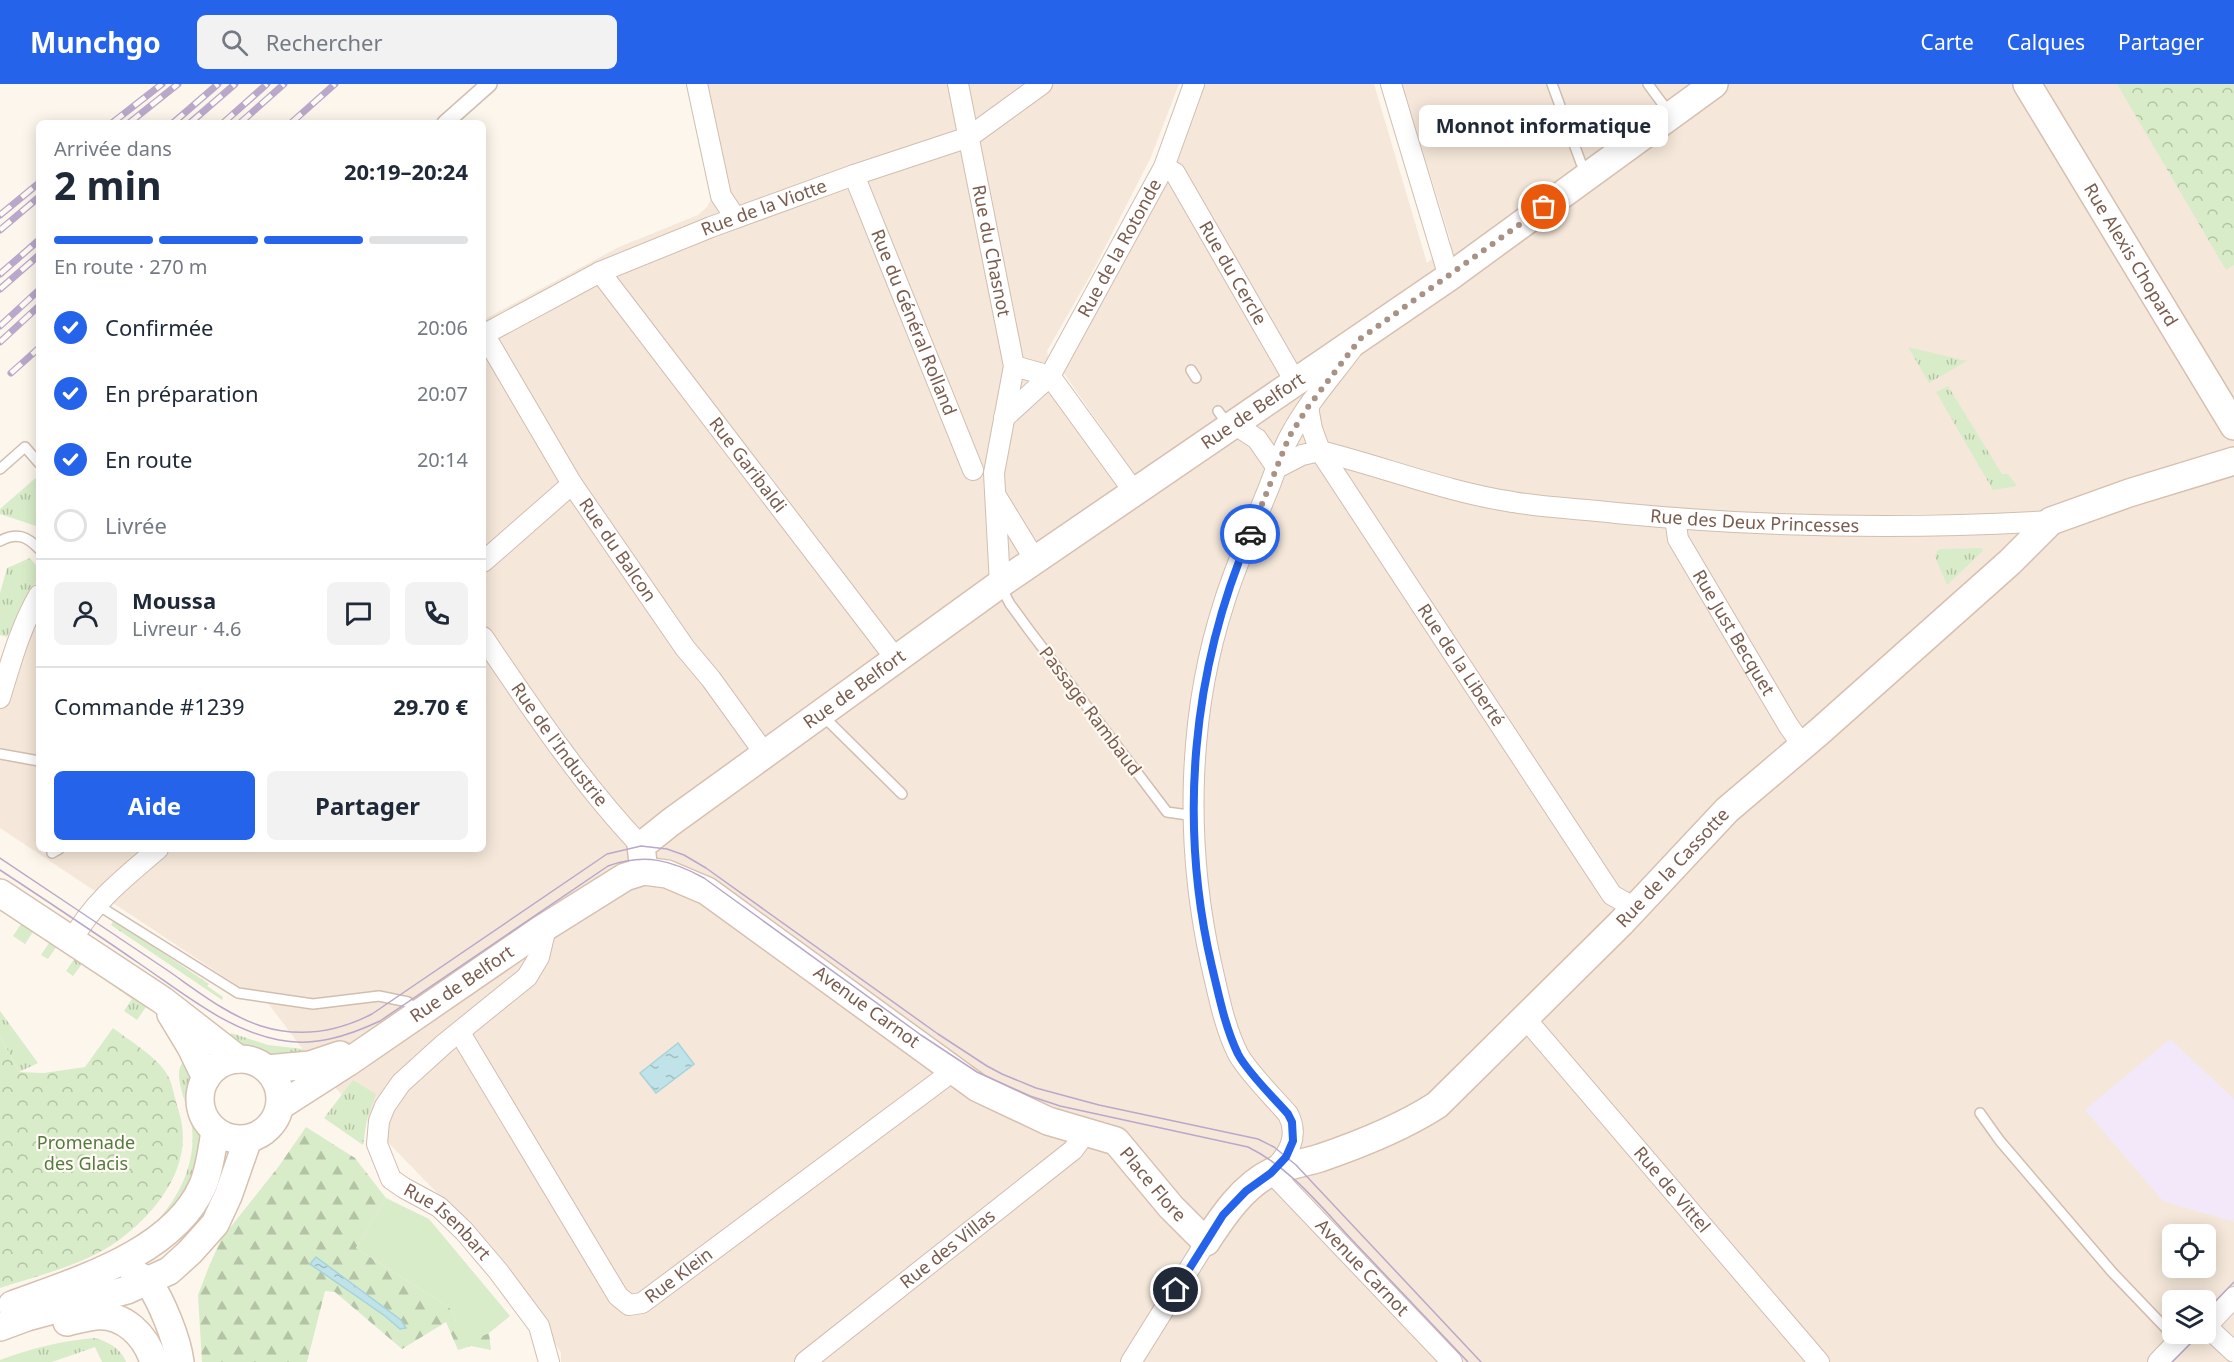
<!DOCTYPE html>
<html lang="fr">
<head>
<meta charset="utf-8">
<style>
	:root { --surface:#fff; --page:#f2f2f3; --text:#1f2937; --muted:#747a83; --line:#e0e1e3; --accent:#2563eb }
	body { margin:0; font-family:"Noto Sans",sans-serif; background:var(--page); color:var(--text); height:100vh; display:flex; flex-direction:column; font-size:22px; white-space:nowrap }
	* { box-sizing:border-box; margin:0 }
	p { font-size:20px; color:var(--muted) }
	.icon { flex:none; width:33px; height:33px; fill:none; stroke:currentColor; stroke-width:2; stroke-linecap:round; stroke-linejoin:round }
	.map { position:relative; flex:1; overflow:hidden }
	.details { position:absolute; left:36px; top:36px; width:450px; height:732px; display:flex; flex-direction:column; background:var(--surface); border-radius:9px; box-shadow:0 3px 15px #0003 }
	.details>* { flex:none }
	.controls { position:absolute; left:2162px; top:1140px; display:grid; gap:12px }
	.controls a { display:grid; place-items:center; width:54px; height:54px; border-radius:9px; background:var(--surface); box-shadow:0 3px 15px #0003; font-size:30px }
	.pin { position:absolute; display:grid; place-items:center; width:51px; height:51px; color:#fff; margin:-26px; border:3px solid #fff; border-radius:50%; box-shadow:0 2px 6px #0007 }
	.courier { position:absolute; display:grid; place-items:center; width:60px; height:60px; margin:-30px; border:4px solid #2563eb; border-radius:50%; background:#fff; color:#222; box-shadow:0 2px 8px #0007 }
	.bubble { position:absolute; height:42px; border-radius:9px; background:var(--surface); box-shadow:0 3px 15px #0003; font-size:20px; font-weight:700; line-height:42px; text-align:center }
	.overview em { font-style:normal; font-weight:700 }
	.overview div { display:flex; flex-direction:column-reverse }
	.overview { display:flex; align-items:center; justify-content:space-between; height:102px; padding:0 18px }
	h1 { font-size:39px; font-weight:700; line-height:45px }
	.bar { display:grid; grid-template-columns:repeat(4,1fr); gap:9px 6px; align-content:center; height:72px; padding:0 18px }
	.bar i { height:8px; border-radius:4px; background:var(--line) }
	.bar .on { background:var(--accent) }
	.bar p { grid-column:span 4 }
	.line { display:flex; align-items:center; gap:15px; padding:0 18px; border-top:2px solid var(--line) }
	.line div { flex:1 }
	.round { display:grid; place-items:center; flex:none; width:63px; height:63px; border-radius:9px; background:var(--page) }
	ol { padding:0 18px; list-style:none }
	li { display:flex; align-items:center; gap:18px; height:66px }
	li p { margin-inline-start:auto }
	li .icon { padding:6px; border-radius:50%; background:var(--accent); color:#fff; stroke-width:4 }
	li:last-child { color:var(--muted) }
	li i { width:33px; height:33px; border:3px solid var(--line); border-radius:50% }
	.button { display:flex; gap:12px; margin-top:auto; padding:12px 18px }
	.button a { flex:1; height:69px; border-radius:9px; background:var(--accent); color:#fff; font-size:24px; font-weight:700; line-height:69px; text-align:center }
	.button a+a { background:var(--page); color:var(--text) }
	header { display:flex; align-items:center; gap:36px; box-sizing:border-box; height:84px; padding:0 30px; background:var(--accent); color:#fff }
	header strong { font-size:28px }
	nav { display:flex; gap:33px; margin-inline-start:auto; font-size:21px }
	.search { width:420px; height:54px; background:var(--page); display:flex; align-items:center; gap:15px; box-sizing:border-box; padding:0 21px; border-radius:9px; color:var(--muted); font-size:22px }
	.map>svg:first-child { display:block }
	.residential { fill:#f5e8da; fill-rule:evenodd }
	.education { fill:#f3e8fa }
	.grass { fill:url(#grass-tufts) }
	.forest { fill:url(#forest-firs) }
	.park { fill:url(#park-crowns) }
	.garden { fill:#d8ecc9 }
	.water { fill:url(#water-ripples); stroke:#a5d3da; stroke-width:1.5 }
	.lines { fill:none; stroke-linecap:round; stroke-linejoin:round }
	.service-casing { stroke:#d1beb0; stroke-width:12 }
	.pedestrian-casing { stroke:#d1beb0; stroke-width:18 }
	.minor-casing { stroke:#d1beb0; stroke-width:22 }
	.secondary-casing { stroke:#d6c0b0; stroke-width:30 }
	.service { stroke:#fff; stroke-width:9 }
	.pedestrian { stroke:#fff; stroke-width:15 }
	.minor { stroke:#fff; stroke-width:20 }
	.secondary { stroke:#fff; stroke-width:27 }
	.tram { stroke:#b9a8c9; stroke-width:1.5 }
	.rail-casing { stroke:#b9a8c9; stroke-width:7 }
	.rail { stroke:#fffaf3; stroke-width:4.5; stroke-dasharray:14; stroke-linecap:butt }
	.done { stroke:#a89285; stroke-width:6; stroke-dasharray:0 10.8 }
	.route { stroke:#2563eb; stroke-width:8 }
	.labels { text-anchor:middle; stroke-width:4.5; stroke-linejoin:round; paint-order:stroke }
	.street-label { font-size:18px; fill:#7a5c4d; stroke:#fffaf3 }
	.park-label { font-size:18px; fill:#537a41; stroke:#fffaf3 }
</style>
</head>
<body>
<header>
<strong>Munchgo</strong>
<div class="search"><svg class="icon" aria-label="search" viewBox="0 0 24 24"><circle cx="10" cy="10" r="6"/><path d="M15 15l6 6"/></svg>Rechercher</div>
<nav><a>Carte</a><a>Calques</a><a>Partager</a></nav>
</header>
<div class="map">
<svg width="2234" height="1278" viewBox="0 0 2234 1278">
	<defs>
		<pattern id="grass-tufts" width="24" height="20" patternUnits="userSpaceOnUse" patternTransform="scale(1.5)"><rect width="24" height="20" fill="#d8ecc9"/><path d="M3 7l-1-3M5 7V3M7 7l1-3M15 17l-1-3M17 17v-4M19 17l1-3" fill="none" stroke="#b4c2a5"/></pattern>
		<pattern id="forest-firs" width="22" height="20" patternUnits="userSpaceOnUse" patternTransform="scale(1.5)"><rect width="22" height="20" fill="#d8ecc9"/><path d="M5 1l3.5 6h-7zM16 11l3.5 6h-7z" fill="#b4c2a5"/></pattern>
		<pattern id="park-crowns" width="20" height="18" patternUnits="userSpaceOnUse" patternTransform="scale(1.5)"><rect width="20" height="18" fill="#d8ecc9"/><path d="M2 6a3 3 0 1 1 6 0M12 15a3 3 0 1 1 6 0" fill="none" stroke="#b4c2a5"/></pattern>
		<pattern id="water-ripples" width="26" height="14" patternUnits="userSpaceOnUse" patternTransform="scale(1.5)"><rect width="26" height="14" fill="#bfe3e8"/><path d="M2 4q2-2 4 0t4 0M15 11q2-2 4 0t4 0" fill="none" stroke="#a0bbbe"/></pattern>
	</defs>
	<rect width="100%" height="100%" fill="#fdf6ec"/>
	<path class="residential" d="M691 0H1179L1151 73 1095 183 1047 267 1054 305 1118 396 1131 386 1063 288 1168 95 1205 0H1374L1427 179 1451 158 1402 0H2234V1278H561V1269L515 1194 466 1139 320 988 261 910 238 902 0 744V575L16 531 30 505 39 495V765H483V236L619 163 698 131 707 123 712 113ZM2172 1150H2205V1184H2172ZM2172 1216H2205V1250H2172Z"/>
	<path class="education" d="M2170 955 2234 1015V1138L2163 1117 2085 1026Z"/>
	<path class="grass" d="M1908 263 1967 277 1929 299Z
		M1948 302 2002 390H2008L2017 402 1993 406 1936 308Z
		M39 391V443L0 430V425Z
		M1981 464 1983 467 1947 501 1935 473 1937 467 1941 465Z
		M30 474 39 485V495L30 505 7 553 0 551V509L7 484Z
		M0 820 59 859 48 875 41 871 49 859 33 848 25 860 13 852 21 840 0 826Z
		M114 836 209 900 207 902 223 913 222 916 111 841Z
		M75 874 148 920 137 936 124 927 132 915 82 880 73 892 66 887Z
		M0 927 38 979 19 988 0 952Z
		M231 949 268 961 303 965V976H281L256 966 237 961 229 954Z
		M190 971 194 993 189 1011 190 1023 200 1049 203 1067 185 1116 153 1141C178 1116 196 1081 192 1044 191 1028 173 996 181 981 183 977 187 974 190 971Z
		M353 996 376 1010 367 1035 363 1061 324 1034Z
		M95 1254C108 1258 121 1264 126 1278H102L95 1263 52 1278H0V1276C32 1264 61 1257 95 1254Z"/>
	<path class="forest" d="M306 1043 355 1074 386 1114 356 1164 450 1224 466 1258 489 1249 491 1266 471 1262 458 1266 446 1238 402 1265 335 1208 325 1207 307 1278H202L198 1211 208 1185 221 1155 279 1082Z"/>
	<path class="park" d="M2117 0H2234V181L2226 186Z
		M113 944C129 956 160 975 168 992 172 999 173 1007 175 1014 177 1023 181 1032 182 1041 189 1088 154 1130 119 1156 85 1181 39 1191 0 1204V952L19 988 44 989 85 983Z"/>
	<path class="garden" d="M386 1114 429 1135 510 1232 489 1249 466 1259 450 1224 356 1164Z"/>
	<path class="water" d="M678 959 694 980 656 1009 640 989Z
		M316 1173 401 1236 406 1244 400 1245 385 1232 310 1180Z"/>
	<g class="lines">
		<g class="service-casing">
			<path id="service" d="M1552 0 1581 79 1588 89
				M1648 0 1670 30
				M1191 286 1196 294
				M1218 327 1229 342
				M0 385 25 363 39 379
				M0 457C16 448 27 452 39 465
				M1001 503 1010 520 1029 546 1167 728 1195 732
				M822 631 902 710
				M0 670 39 677
				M52 769 59 765
				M96 820 238 909 313 920 379 912 408 918 415 928
				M1980 1029 2000 1057 2112 1188 2178 1257"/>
		</g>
		<g class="pedestrian-casing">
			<path id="pedestrian" d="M445 39 489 0"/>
		</g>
		<g class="minor-casing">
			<g id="minor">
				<path d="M697 0 721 112 735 133"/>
				<path id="s1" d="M958 0 1014 282 994 389 1000 500"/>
				<path d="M1391 0 1449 193"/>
				<path id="s2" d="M1164 83 1175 89 1296 299"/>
				<path id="s3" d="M854 91 973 386"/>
				<path id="s4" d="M600 188 896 575"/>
				<path id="s5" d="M484 250 572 400 685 564 711 595 765 670"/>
				<path id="s6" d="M483 251 600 188 711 143 854 91 969 53 1042 0"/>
				<path id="s7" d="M1352 265C1331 293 1307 320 1291 350 1280 369 1274 393 1265 413 1251 448 1235 483 1224 519 1187 633 1185 762 1211 879 1218 909 1224 942 1238 970 1248 988 1273 1013 1288 1030 1300 1053 1288 1071 1271 1088L1452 1278"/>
				<path id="s8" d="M1014 282 1050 292 1164 83 1194 0"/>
				<path id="s9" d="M1308 323 1312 345 1320 367 1612 811 1635 824"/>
				<path d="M1004 334 1050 292 1135 409"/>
				<path d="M1234 340 1257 355 1277 384"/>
				<path id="s10" d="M1277 384 1302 371 1320 367C1384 383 1447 408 1513 418 1547 424 1582 425 1616 429 1761 443 1906 446 2051 437"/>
				<path d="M996 412 1035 476"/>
				<path id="s11" d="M1675 434 1678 455 1788 641 1802 661"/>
				<path d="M483 478 572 400"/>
				<path id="s12" d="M483 553C532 625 581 699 641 762"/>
				<path d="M0 614C11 578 20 544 39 511"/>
				<path id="s13" d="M542 845 544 852 539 873 527 893 444 960 401 999 385 1022 379 1037 377 1060 391 1095 404 1104 439 1123 464 1147 498 1187 539 1242 549 1278"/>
				<path d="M72 856C94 817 124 794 158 765"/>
				<path id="s14" d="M1525 934 1819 1278"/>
				<path id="s15" d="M460 949 618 1212 629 1221 642 1219 953 987"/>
				<path d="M2205 1241 2234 1268"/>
				<path d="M2206 1243 2234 1213"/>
				<path id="s16" d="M805 1278 1073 1066 1079 1058 1082 1046"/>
				<path d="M1131 1278 1206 1158"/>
				<path d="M2158 1278 2185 1250"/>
			</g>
		</g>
		<g class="secondary-casing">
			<g id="secondary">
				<path id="s17" d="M2027 0 2234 342"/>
				<path id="s18" d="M644 787 641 762 671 738 1000 500 1449 193 1714 0"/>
				<path d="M0 809 162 916 238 975"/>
				<path d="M171 930 191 963 206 994"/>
				<circle cx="240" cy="1015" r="40"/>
				<path d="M267 985 310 981 340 971"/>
				<path id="s19" d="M280 1022 347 979 542 845 625 793 644 787 667 790 707 807 978 1004 1048 1037 1116 1057 1171 1123 1206 1158C1223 1132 1243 1102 1272 1088 1287 1081 1304 1079 1320 1074 1358 1061 1403 1043 1437 1021L1621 839 1727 726 1819 648 2010 478 2051 437 2129 409 2234 377"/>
				<path d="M134 1189C139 1192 146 1195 149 1199 162 1218 177 1255 180 1278"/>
				<path d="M12 1221C76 1197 174 1169 203 1101 210 1084 212 1065 215 1047"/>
				<path d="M67 1238C76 1236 86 1233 95 1232 124 1229 146 1252 154 1278"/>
				<path d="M0 1243 27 1233 127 1206 169 1187 190 1168 215 1140 228 1112 248 1055"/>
			</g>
		</g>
		<use href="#service" class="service"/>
		<use href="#pedestrian" class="pedestrian"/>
		<use href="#minor" class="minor"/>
		<use href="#secondary" class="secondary"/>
		<path class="tram" d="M0 774C56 811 111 849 167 886 196 906 227 931 261 942 299 954 337 948 372 930L607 770 641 762 667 765 684 771 706 784 938 950 987 982 1002 990 1036 1004 1099 1021 1258 1055 1274 1063 1296 1081 1481 1278
			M0 786C47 817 94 848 140 880 183 909 227 946 279 956 314 963 348 952 380 937L608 782C645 769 671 776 704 794L921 951 977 988 1030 1012 1060 1022 1248 1063C1291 1084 1322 1124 1354 1158 1392 1198 1430 1238 1468 1278
			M2205 1228 2234 1198
			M2172 1278 2200 1250"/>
		<g class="rail-casing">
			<path id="rail" d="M112 39 162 0
				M129 39 178 0
				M173 39 218 0
				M190 39 235 0
				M223 39 267 0
				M240 39 284 0
				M291 39 335 0
				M0 131 39 99
				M0 146 39 113
				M0 190 39 156
				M0 205 39 171
				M0 242 39 206
				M0 258 39 222
				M11 289 39 264"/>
		</g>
		<use href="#rail" class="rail"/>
	</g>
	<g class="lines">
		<path class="done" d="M1250 450 1289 353 1308 323 1360 255 1544 123"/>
		<path class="route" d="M1176 1206 1223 1131 1246 1107 1271 1089 1286 1073 1293 1057 1292 1038 1288 1030C1273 1013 1248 989 1238 970 1225 943 1219 912 1212 883 1178 738 1192 586 1250 450"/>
	</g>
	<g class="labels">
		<g class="street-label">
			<text dy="6" stroke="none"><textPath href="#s6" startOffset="309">Rue de la Viotte</textPath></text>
			<text dy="6" stroke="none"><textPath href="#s8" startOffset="183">Rue de la Rotonde</textPath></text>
			<text dy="6" stroke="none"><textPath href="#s1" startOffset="170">Rue du Chasnot</textPath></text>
			<text dy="6" stroke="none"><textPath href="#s17" startOffset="200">Rue Alexis Chopard</textPath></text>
			<text dy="6" stroke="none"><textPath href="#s2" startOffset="128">Rue du Cercle</textPath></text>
			<text dy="6" stroke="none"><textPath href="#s3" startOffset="159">Rue du Général Rolland</textPath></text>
			<text dy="6" stroke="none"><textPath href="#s18" startOffset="776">Rue de Belfort</textPath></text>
			<text dy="6" stroke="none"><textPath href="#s4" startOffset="243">Rue Garibaldi</textPath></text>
			<text dy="6" stroke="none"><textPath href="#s10" startOffset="489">Rue des Deux Princesses</textPath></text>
			<text dy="6" stroke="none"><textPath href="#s5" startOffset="254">Rue du Balcon</textPath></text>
			<text dy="6" stroke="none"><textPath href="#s11" startOffset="130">Rue Just Becquet</textPath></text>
			<text dy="6" stroke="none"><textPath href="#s9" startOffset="302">Rue de la Liberté</textPath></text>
			<text dy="6" stroke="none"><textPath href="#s18" startOffset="290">Rue de Belfort</textPath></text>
			<text transform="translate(1090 627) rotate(53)" y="6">Passage Rambaud</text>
			<text dy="6" stroke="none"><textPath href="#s12" startOffset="132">Rue de l'Industrie</textPath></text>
			<text dy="6" stroke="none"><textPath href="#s19" startOffset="1730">Rue de la Cassotte</textPath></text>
			<text dy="6" stroke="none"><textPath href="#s19" startOffset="219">Rue de Belfort</textPath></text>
			<text dy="6" stroke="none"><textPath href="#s19" startOffset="698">Avenue Carnot</textPath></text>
			<text dy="6" stroke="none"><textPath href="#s19" startOffset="1041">Place Flore</textPath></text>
			<text dy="6" stroke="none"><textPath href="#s14" startOffset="226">Rue de Vittel</textPath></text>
			<text dy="6" stroke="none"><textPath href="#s13" startOffset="393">Rue Isenbart</textPath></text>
			<text dy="6" stroke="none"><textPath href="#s16" startOffset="182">Rue des Villas</textPath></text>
			<text dy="6" stroke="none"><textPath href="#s7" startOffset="1022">Avenue Carnot</textPath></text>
			<text dy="6" stroke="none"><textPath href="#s15" startOffset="380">Rue Klein</textPath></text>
		</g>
		<g class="park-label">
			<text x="86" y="1065">Promenade<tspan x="86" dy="21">des Glacis</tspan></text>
		</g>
	</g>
</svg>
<div class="controls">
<a><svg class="icon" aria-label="locate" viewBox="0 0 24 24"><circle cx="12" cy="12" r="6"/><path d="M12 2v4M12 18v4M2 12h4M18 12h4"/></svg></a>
<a><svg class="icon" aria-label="layers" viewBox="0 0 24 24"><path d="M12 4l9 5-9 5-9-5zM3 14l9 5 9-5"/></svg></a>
</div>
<div class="pin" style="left:1544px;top:123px;background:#ea580c"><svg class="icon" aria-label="bag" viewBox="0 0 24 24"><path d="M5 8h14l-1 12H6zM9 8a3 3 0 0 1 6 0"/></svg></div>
<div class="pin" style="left:1176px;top:1206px;background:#1f2937"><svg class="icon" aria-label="home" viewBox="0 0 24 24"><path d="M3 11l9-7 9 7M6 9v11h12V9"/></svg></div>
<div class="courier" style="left:1250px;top:450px"><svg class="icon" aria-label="car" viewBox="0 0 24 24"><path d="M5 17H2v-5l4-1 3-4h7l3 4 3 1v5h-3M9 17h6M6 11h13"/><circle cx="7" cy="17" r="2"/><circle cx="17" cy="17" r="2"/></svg></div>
<div class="bubble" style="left:1419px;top:21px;width:249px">Monnot informatique</div>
<section class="details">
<div class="overview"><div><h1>2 min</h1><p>Arrivée dans</p></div><em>20:19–20:24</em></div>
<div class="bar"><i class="on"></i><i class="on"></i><i class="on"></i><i></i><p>En route · 270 m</p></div>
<ol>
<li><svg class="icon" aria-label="check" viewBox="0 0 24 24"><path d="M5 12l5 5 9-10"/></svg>Confirmée<p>20:06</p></li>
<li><svg class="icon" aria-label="check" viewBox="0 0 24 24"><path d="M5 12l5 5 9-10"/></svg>En préparation<p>20:07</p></li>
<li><svg class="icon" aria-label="check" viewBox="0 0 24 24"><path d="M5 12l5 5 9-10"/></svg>En route<p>20:14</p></li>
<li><i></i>Livrée</li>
</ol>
<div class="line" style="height:108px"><a class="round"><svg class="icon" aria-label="person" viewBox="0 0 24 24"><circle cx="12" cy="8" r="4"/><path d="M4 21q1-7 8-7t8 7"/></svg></a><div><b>Moussa</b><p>Livreur · 4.6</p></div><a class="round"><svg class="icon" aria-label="chat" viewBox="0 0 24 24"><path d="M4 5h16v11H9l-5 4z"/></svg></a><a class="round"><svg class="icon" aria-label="phone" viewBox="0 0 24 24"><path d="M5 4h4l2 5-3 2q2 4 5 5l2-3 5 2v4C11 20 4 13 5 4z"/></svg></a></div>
<div class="line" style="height:78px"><div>Commande #1239</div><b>29.70 €</b></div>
<div class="button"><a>Aide</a><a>Partager</a></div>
</section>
</div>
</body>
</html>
